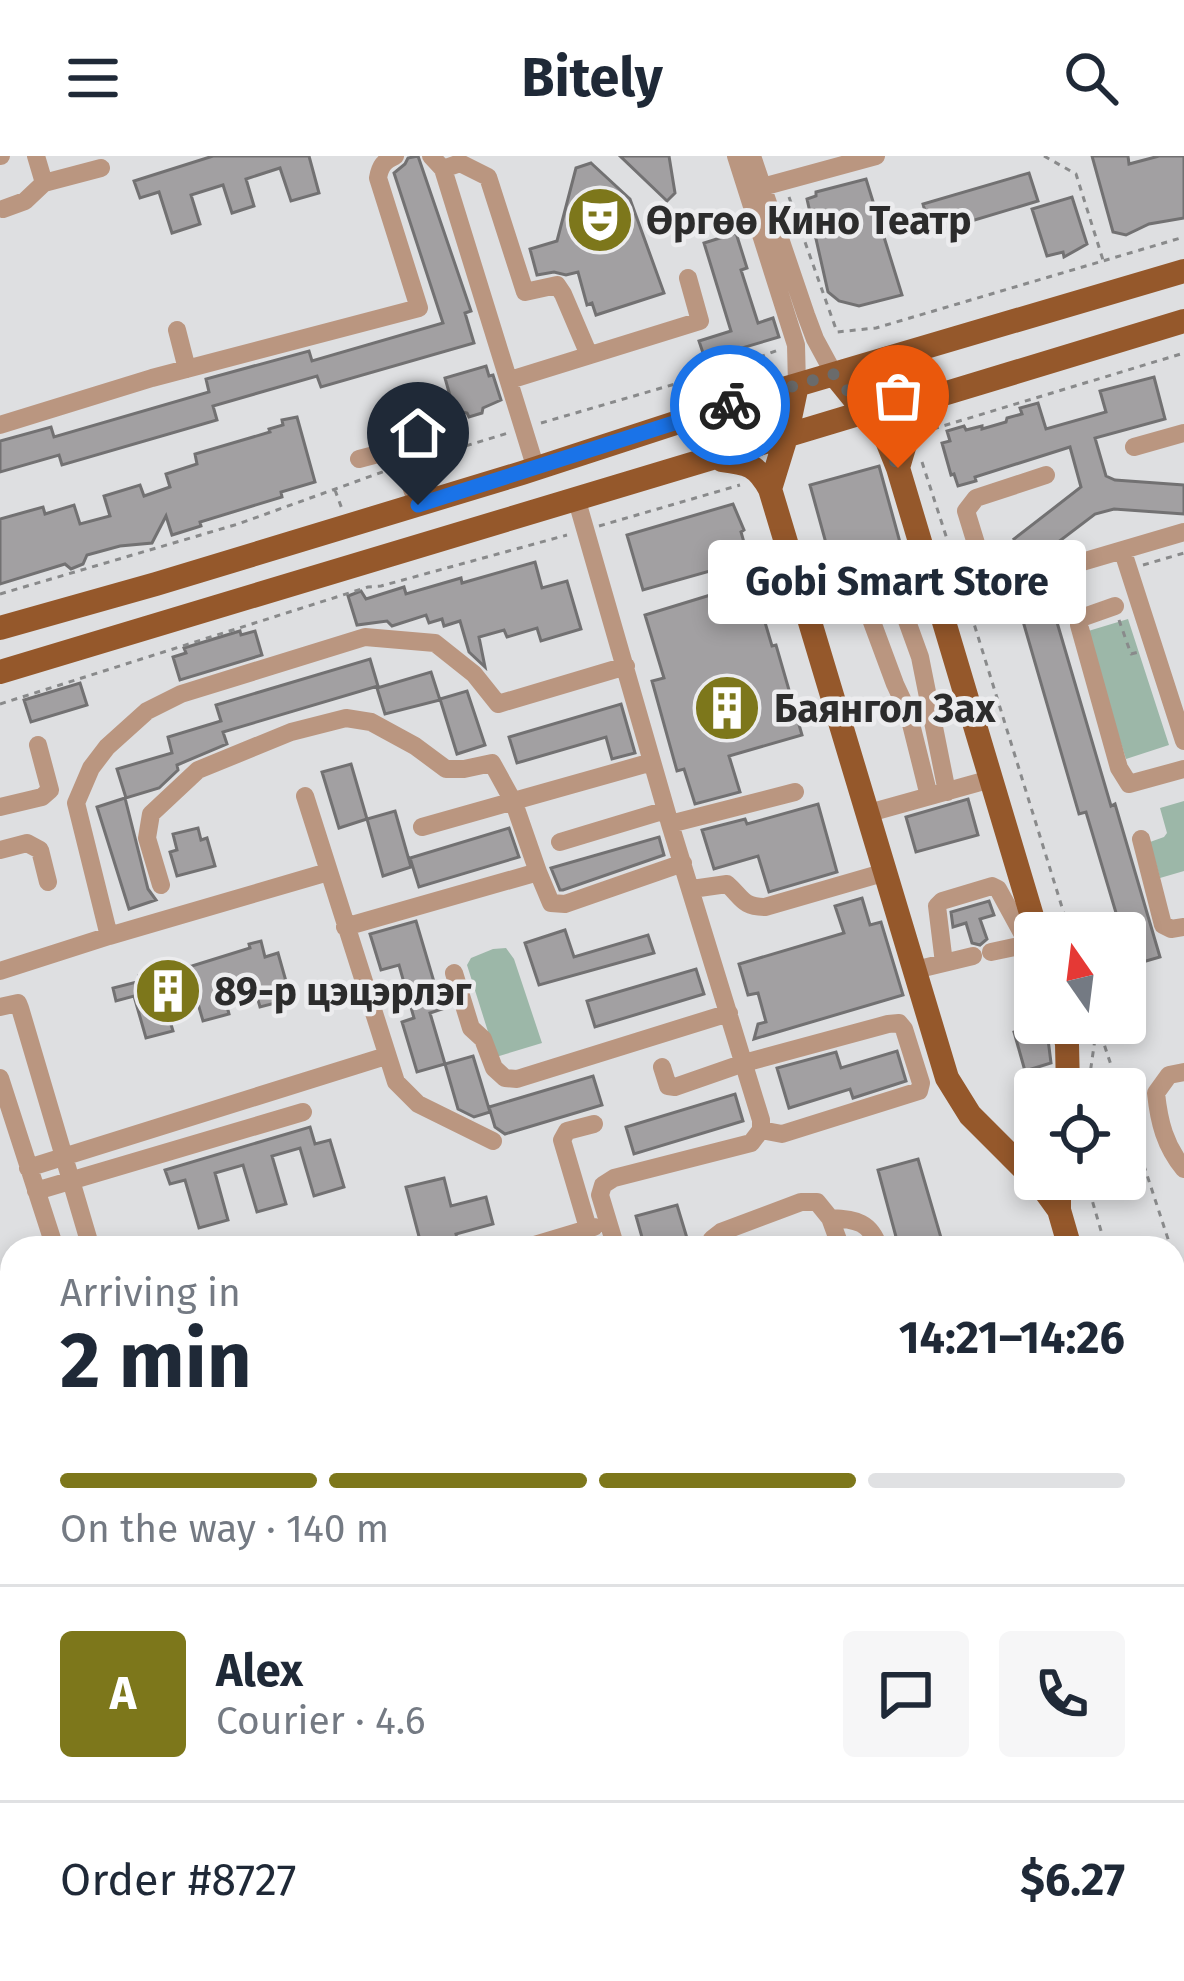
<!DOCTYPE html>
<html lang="en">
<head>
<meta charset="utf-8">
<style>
	:root { --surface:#fff; --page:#f6f6f7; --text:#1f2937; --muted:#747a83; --line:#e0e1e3; --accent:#7d771b }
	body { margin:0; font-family:"Fira Sans",sans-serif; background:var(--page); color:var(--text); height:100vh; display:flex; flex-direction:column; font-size:45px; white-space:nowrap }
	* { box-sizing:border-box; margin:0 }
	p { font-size:39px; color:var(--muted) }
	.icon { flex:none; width:66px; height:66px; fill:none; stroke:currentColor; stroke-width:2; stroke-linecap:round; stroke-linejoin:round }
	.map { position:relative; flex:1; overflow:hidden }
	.sheet { position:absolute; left:0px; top:1080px; width:1185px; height:747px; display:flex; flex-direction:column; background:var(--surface); border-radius:36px 36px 0 0; box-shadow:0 6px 18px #0003 }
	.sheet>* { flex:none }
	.needle { width:78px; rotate:346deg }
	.controls { position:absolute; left:1014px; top:756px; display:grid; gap:24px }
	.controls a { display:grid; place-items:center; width:132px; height:132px; border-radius:12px; background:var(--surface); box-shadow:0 6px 18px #0003; font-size:60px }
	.pin { position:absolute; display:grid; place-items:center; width:102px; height:102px; color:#fff; margin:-123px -51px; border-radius:50% 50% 50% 0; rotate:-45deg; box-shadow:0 0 12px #0007 }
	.pin .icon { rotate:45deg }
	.courier { position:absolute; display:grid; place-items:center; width:120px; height:120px; margin:-60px; border:9px solid #1a73e8; border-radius:50%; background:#fff; color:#222; box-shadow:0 3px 15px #0007 }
	.bubble { position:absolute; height:84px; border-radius:12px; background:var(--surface); box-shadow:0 6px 18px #0003; font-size:39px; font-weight:700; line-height:84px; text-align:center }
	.overview em { font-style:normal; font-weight:700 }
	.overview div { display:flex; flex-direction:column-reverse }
	.overview { display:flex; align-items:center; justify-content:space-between; height:204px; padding:0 60px }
	h1 { font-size:78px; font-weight:700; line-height:90px }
	.bar { display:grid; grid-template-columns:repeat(4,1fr); gap:18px 12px; align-content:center; height:144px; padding:0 60px }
	.bar i { height:15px; border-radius:9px; background:var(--line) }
	.bar .current { background:var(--accent) }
	.bar p { grid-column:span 4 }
	.line { display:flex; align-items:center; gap:30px; padding:0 60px; border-top:3px solid var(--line) }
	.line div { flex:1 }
	.round { display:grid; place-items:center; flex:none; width:126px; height:126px; border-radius:12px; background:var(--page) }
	header { display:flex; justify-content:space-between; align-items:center; height:156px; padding:0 60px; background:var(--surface); font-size:54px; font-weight:700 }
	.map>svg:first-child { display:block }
	.green { fill:#9cb7a8 }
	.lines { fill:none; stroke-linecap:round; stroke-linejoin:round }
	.stream { stroke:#93a8cd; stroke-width:4.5 }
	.building { fill:#a2a0a2; stroke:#727172; stroke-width:3 }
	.path { stroke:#898a8b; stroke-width:3; stroke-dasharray:6 6; stroke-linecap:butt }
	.minor { stroke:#ba9680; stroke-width:18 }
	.major { stroke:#95582b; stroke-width:24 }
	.done { stroke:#6a6b6b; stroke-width:12; stroke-dasharray:0 21.6 }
	.route { stroke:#1a73e8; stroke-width:15 }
	.labels { text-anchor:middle; stroke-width:9; stroke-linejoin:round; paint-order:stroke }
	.poi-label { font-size:39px; font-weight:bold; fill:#2c2c2c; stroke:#ececee; text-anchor:start }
</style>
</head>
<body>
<header><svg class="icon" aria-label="menu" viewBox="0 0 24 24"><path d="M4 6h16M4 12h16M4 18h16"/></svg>Bitely<svg class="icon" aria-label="search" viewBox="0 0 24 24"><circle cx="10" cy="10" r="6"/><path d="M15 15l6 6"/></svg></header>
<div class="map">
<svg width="1184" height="1825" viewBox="0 0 1184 1825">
	<rect width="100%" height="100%" fill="#dedfe1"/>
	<path class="green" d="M1128 463 1169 589 1126 603 1085 476Z
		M1184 645V715L1160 722 1150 686 1164 681 1167 677 1160 652Z
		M506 792 514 803 542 887 496 901 467 809 471 802 493 793Z"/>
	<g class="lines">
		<path class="stream" d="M7 1825 41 1815"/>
	</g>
	<path class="building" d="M213 0H309L319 37 291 45 280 12 246 23 254 50 232 57 223 29 191 39 200 68 172 77 159 36 140 42 134 25Z
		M418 0 471 155 465 157 474 187 321 231 317 220 213 250 217 264 62 309 59 299 0 316V285L51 271 54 281 209 236 206 223 309 195 312 205 443 167 394 17 405 8 408 2Z
		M620 0H669L675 37 667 45Z
		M1092 0H1128L1129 8 1159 0H1184V62L1149 68 1126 79 1113 76Z
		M591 7 630 43 664 137 596 159 592 147 587 149 578 116 566 119 554 116 537 119 530 93 557 85 576 12Z
		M1029 17 1038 45 931 77 923 48Z
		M866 23 902 139 859 150 839 145 828 136 807 43 816 40V36Z
		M1072 41 1087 88 1064 101 1063 96 1047 100 1032 53Z
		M736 77 747 112 741 114 758 167 773 162 779 181 705 203 699 185 731 175 704 87Z
		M486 210 489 220 493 219 501 244 483 252 482 257 469 261 467 257 454 254 445 222Z
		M1154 221 1165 263 1095 282 1106 320 1115 324 1184 329V358L1114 353 1095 358 1032 406 1014 383 1081 331 1070 291 975 321 976 325 958 330 954 318 951 319 942 287 950 285 947 275 964 270 966 274 982 270V273L1006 266 1007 262 1022 258 1020 252 1038 247 1046 273 1106 256 1100 235Z
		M297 261 315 326 281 336 282 341 200 366 201 370 172 379 166 360 152 387 120 390 87 399 83 408 71 413 65 408 0 428V363L43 351 45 358 74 349 80 368 110 360 104 340 140 329 144 340 170 331 166 318 197 308 195 298 270 276 269 273 283 269 282 264Z
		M879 310 901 390 832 409 810 329Z
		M733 348 744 374 741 376 749 404 643 434 627 379Z
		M535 406 542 432 567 425 581 473 541 485 537 472 507 481 504 474 479 481 485 511 469 496 460 465 444 470 442 463 429 467 426 459 392 470 387 465 357 469 348 440 361 435 366 443 404 431 406 438 461 422 462 427Z
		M753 426 772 490 776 489 802 579 729 600 740 636 695 648 684 613 677 615 652 525 664 522 645 459Z
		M1049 439 1111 650 1115 648 1160 801 1132 809 1125 777H1122L1086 656 1079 658 1018 448Z
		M240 475 241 479 255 475 262 499 180 524 173 501 186 497 184 492Z
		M370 503 378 530 223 576 227 588 177 609 178 614 159 632 126 642 117 613 172 597 168 581 221 565 216 549Z
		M431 516 440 544 385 558 377 532Z
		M80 527 87 549 31 566 24 544Z
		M467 535 485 589 457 598 440 543Z
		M621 548 635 597 612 603 606 581 517 607 509 581Z
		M351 608 367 663 339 672 322 616Z
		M125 642 148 733 156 744 129 753 97 651Z
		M968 643 978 679 916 696 906 661Z
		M818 648 837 716 769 736 758 700 714 713 702 674 745 663 747 668Z
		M395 655 411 711 383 720 367 663Z
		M198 672 201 684 207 682 215 710 177 720 170 696 177 694 173 678Z
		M509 672 519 701 419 731 410 702Z
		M659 681 664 699 563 734H560L551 712Z
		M862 742 870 769 881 766 903 839 754 883 758 868 766 866 758 837 748 839 739 808 844 777 835 750Z
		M989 745 994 759 980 763 987 783 980 789 972 787 966 767 953 771 951 756Z
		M416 765 442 853 430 857 445 908 417 916 402 866 414 862 399 809 381 814 370 778Z
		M565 774 574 801 648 779 654 797 539 829 525 787Z
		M261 785 265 801 278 797 291 843 260 851 252 823 222 831 229 858 203 865 195 837 164 845 173 875 146 882 134 840 116 845 113 832 141 825 139 820 192 810 250 792 249 788Z
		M696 813 704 838 595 871 587 845Z
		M1046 867 1051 907 1025 915 1014 876Z
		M897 895 906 925 853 942 850 933 789 952 777 912 836 896 841 912Z
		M473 900 490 956 474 961 458 953 445 908Z
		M593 920 602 949 505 978 495 971 489 951Z
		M735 938 743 965 634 998 626 971Z
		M310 971 315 988 330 984 344 1031 314 1040 300 992 272 1000 286 1048 257 1056 243 1009 215 1017 228 1064 199 1072 185 1024 170 1028 165 1014Z
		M918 1003 944 1092H899L878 1014Z
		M444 1022 451 1050 486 1041 493 1068 456 1078 459 1089 422 1092 406 1031Z
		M677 1049 690 1092H645L636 1060Z"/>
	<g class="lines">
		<path class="path" d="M1044 0 1076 18 1103 104
			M789 41 837 176 876 172 1184 81
			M541 267 737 210 778 194
			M933 273 1184 197
			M420 304 508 277
			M922 306 960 423
			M335 334 342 353
			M599 370 740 329
			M1143 409 1184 397
			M1049 434 1061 437 1068 454
			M0 438 238 368 388 314
			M971 458 1070 777
			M1119 464 1131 498 1139 496
			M0 548 368 431 381 430 567 379
			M1097 867 1119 933
			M1089 925 1097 869
			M1125 952 1171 1092
			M1086 1023 1106 1092
			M1173 1100 1184 1133
			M1173 1314 1184 1325"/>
		<path class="minor" d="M0 0H1
			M431 0 443 13 536 313
			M736 0 796 189 797 229
			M752 0 806 159 815 183 834 218
			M443 13 460 7 488 21 525 136 557 129 563 138 589 199
			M44 27 101 12
			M762 31 876 0
			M3 53 25 45 44 27 36 0
			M177 174 187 213
			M510 224 700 165 688 122
			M0 269 152 222 419 152 378 22C380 10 384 5 395 0
			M1134 291 1184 277
			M359 303 397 293 418 349
			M577 345 670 668 761 964V974L751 987 614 1022 603 1029 600 1039 616 1092
			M1123 396 1184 585
			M990 433 966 355 976 342 1046 319
			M939 448 1184 376
			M1115 450 1081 462 1079 469 1119 612 1129 628 1184 613
			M305 640 396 926 418 948 493 985
			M929 640 908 556 895 528 862 439 864 432 884 426 894 429 920 501 947 636
			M0 651 42 641 50 634 38 589
			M869 657 991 623
			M670 668 795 636
			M422 671 652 606
			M1141 683 1163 769 1171 773 1184 771
			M560 686 666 654
			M0 694 27 687 40 694 48 726
			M538 716 551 747 565 748 683 707
			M161 729 147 682 151 658 198 614 291 576 346 562 371 566 415 590 446 613H464L492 607 514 647 538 716 345 771
			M692 733 727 728C742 741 742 751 765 751L886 716
			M109 780 76 647 91 612 107 591 147 555 181 538 365 481 435 487 474 518 498 548 626 510
			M991 796 1033 787
			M944 807 937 750 942 745 992 730 998 733 1022 777 1025 788
			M915 814 973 800
			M0 815 109 780 328 716
			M454 817 471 872 483 883 494 912 505 922 517 923 729 857
			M0 851 18 847 20 852 91 1092
			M662 911 668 930 675 931 744 907 888 868 899 867 904 873 921 927 919 935 782 978 761 974
			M1184 916 1169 919 1156 937C1159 966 1165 990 1184 1013
			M0 922 55 1092
			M28 1012 386 900
			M36 1035 303 956
			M830 1062 841 1092
			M588 1072 562 984 567 975 594 968
			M524 1092 594 1071
			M711 1092 712 1083 721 1076 801 1046H817L830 1062C856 1063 871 1066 879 1092
			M0 1135 12 1132
			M0 1206 12 1203
			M0 1335 12 1367
			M1173 1543 1184 1540
			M0 1636 12 1634
			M1173 1638 1184 1635
			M0 1783 12 1784
			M267 1815 270 1825
			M518 1815 521 1825
			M581 1815 584 1825
			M1037 1815 1040 1825
			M91 1825 117 1815
			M359 1825 386 1815
			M1094 1825 1112 1815"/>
		<path class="major" d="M834 218 886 282 898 312 1037 777
			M722 304C748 307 757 309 770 333L947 922 970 959 1043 1032 1059 1054
			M898 312C907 280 910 266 936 243
			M770 333 786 281 797 229
			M0 472 156 428 522 317 749 243 1184 115
			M0 516 865 256 940 239 1184 165
			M1062 867 1067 888 1068 933
			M1059 1023V1054L1070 1092
			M1173 1357 1184 1354
			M1173 1443 1184 1478
			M0 1601 12 1600"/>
	</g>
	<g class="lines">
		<path class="done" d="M730 249 834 218 886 282 898 312"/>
		<path class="route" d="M418 349 730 249"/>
	</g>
	<defs>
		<g id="theatre-disc" transform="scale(3.45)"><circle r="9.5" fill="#7d771b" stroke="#ececee"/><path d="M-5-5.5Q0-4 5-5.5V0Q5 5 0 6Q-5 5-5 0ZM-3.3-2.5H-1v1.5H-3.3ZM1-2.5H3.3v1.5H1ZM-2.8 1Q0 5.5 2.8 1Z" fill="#fff"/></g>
		<g id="building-disc" transform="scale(3.45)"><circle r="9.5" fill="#7d771b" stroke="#ececee"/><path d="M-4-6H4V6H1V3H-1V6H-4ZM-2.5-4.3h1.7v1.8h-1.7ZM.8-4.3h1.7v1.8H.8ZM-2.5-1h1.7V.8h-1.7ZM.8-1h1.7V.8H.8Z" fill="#fff"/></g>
	</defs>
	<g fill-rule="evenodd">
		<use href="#theatre-disc" x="600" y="64"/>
		<use href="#building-disc" x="727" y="552"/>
		<use href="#building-disc" x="168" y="835"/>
	</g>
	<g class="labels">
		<g class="poi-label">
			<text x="646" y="78">Өргөө Кино Театр</text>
			<text x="774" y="566">Баянгол Зах</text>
			<text x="214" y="849">89-р цэцэрлэг</text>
		</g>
	</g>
</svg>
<div class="controls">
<a><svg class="needle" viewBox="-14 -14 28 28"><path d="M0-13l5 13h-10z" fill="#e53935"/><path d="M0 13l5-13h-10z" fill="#747a83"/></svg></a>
<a><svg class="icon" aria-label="locate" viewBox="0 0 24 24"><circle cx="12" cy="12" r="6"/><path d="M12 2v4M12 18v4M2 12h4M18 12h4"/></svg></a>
</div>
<div class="pin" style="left:898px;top:312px;background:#ea580c"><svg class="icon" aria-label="bag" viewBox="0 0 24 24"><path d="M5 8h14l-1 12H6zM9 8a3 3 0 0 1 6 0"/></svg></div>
<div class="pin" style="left:418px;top:349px;background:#1f2937"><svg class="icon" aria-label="home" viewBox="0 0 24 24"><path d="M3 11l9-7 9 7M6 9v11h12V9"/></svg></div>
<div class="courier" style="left:730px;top:249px"><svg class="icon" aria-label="bike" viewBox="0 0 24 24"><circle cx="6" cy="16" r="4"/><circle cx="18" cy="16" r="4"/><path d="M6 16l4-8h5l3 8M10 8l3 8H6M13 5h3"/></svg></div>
<div class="bubble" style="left:708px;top:384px;width:378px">Gobi Smart Store</div>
<section class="sheet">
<div class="overview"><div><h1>2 min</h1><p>Arriving in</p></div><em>14:21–14:26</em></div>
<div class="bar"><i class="current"></i><i class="current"></i><i class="current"></i><i></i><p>On the way · 140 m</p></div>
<div class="line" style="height:216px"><b class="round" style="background:var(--accent);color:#fff">A</b><div><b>Alex</b><p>Courier · 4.6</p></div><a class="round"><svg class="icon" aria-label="chat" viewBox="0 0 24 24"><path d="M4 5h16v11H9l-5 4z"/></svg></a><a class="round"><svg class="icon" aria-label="phone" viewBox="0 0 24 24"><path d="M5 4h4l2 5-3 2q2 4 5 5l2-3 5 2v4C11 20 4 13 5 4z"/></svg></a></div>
<div class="line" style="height:156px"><div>Order #8727</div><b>$6.27</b></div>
</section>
</div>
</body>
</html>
